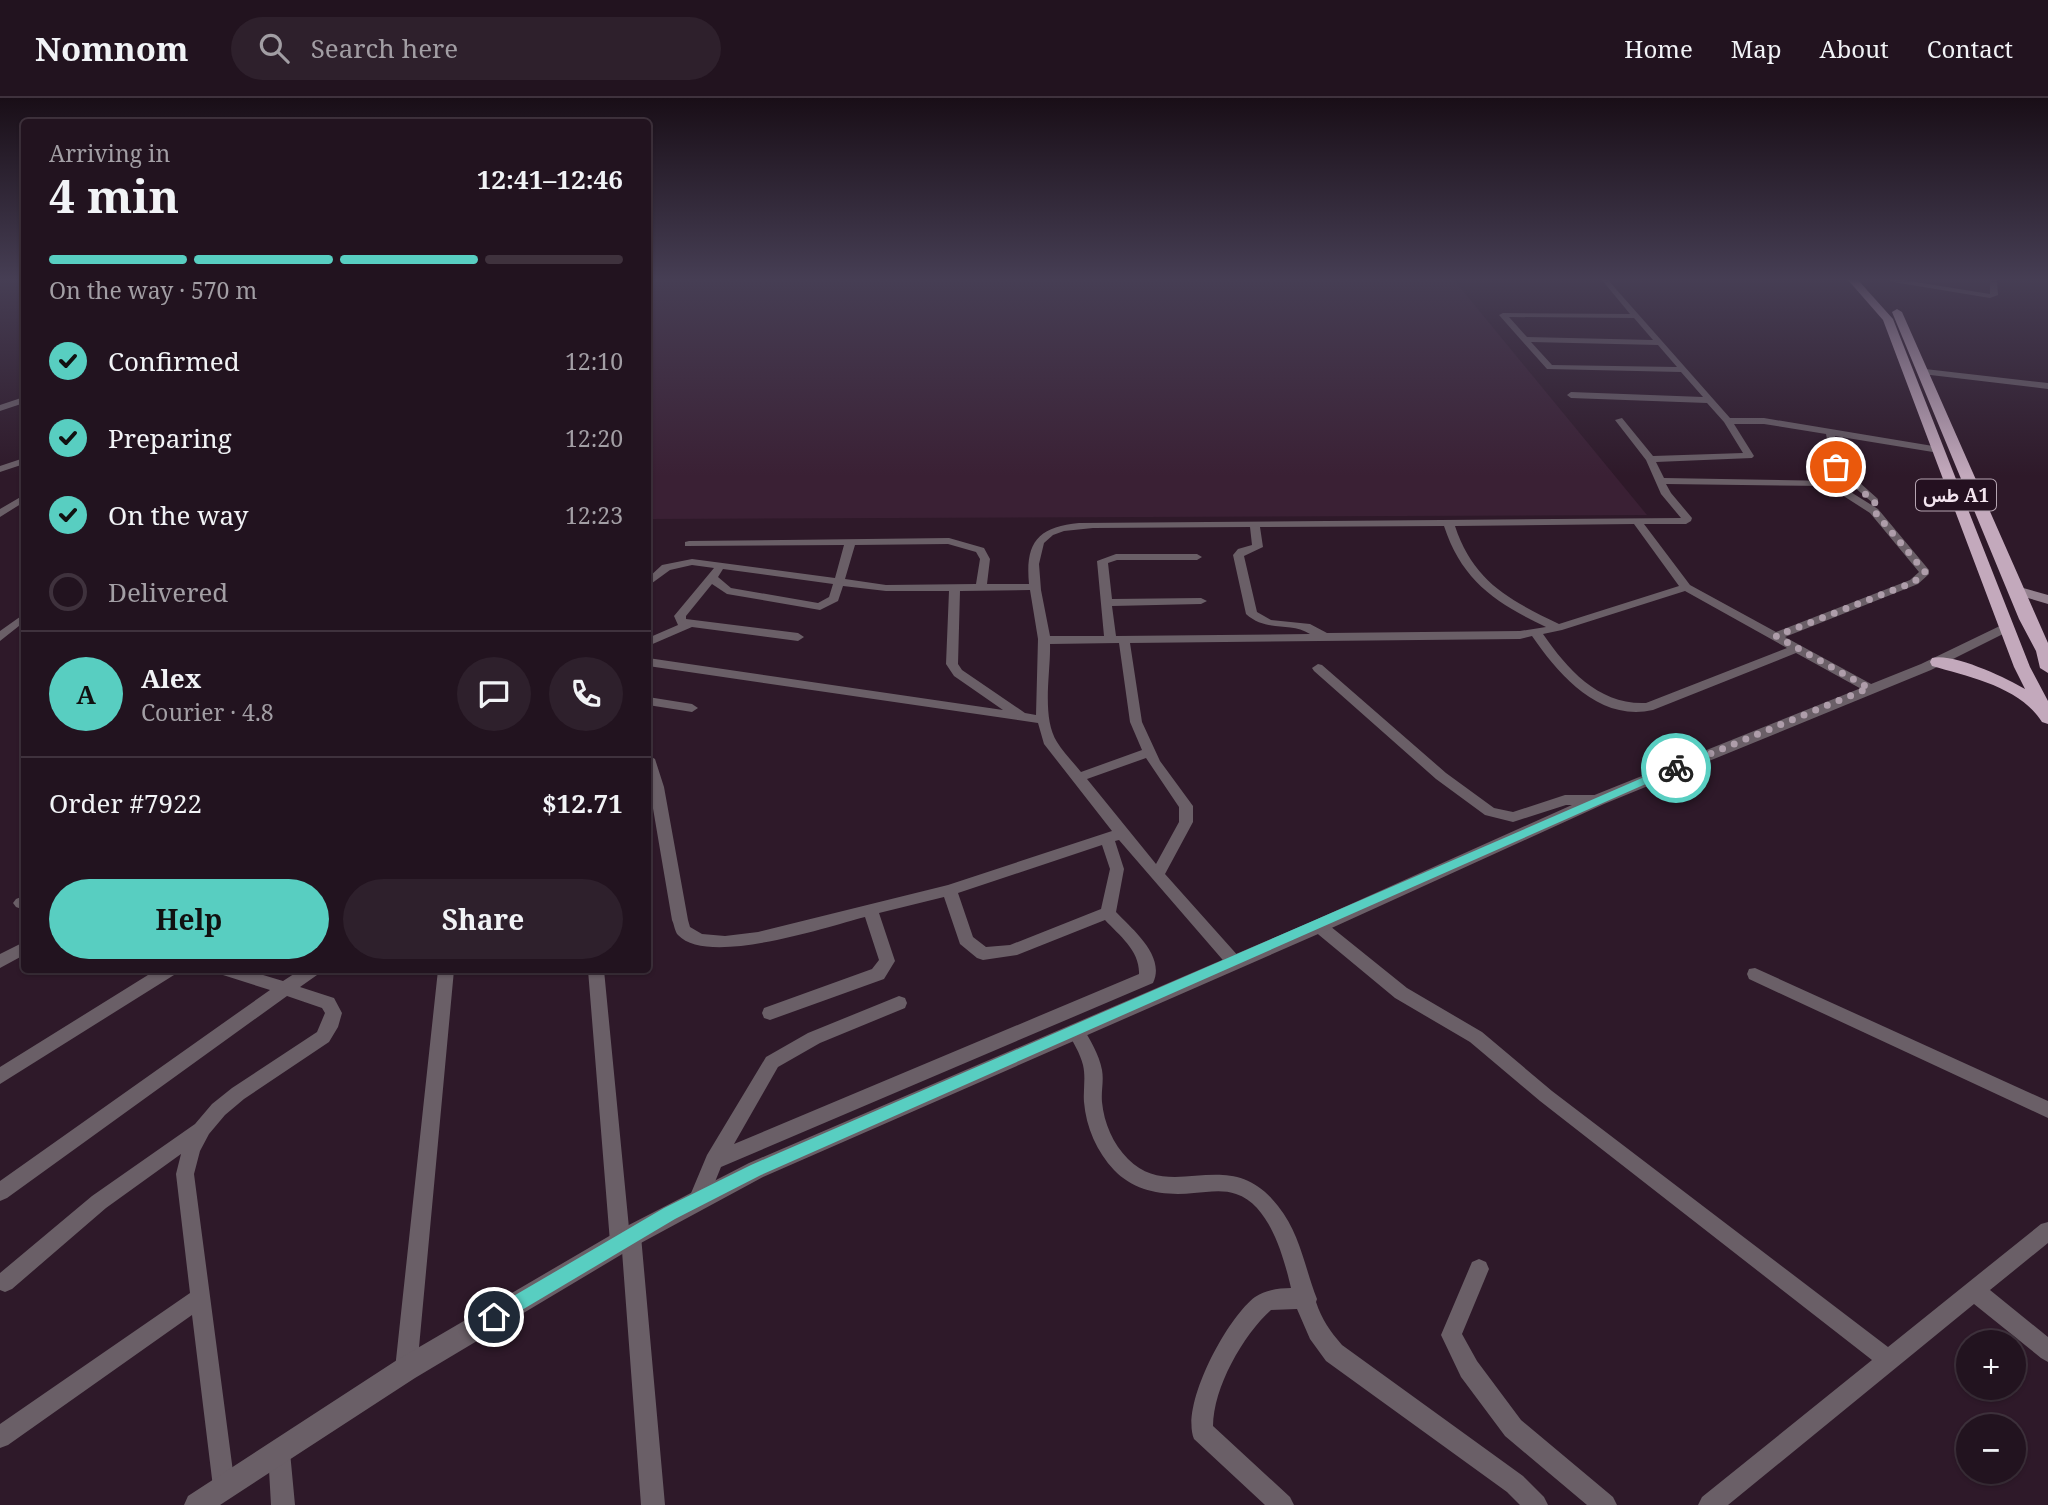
<!DOCTYPE html>
<html lang="en">
<head>
<meta charset="utf-8">
<style>
	:root { --surface:#22131f; --page:#2e202c; --text:#f1f3f6; --muted:#a29ea4; --line:#3f323d; --accent:#58cec1 }
	body { margin:0; font-family:"Noto Serif",Vazirmatn,serif; background:var(--page); color:var(--text); height:100vh; display:flex; flex-direction:column; font-size:26px; white-space:nowrap }
	* { box-sizing:border-box; margin:0 }
	p { font-size:23px; color:var(--muted) }
	.icon { flex:none; width:38px; height:38px; fill:none; stroke:currentColor; stroke-width:2; stroke-linecap:round; stroke-linejoin:round }
	.map { position:relative; flex:1; overflow:hidden }
	.side { position:absolute; left:21px; top:21px; width:630px; height:854px; display:flex; flex-direction:column; background:var(--surface); border-radius:7px; box-shadow:0 2px 5px #0004,0 0 0 2px var(--line) }
	.side>* { flex:none }
	.fabs { position:absolute; left:1956px; top:1232px; display:grid; gap:14px }
	.fabs a { display:grid; place-items:center; width:70px; height:70px; border-radius:50%; background:var(--surface); box-shadow:0 2px 5px #0004,0 0 0 2px var(--line); font-size:35px }
	.pin { position:absolute; display:grid; place-items:center; width:60px; height:60px; color:#fff; margin:-30px; border:4px solid #fff; border-radius:50%; box-shadow:0 2px 7px #0007 }
	.courier { position:absolute; display:grid; place-items:center; width:70px; height:70px; margin:-35px; border:5px solid #58cec1; border-radius:50%; background:#fff; color:#222; box-shadow:0 2px 9px #0007 }
	.head em { font-style:normal; font-weight:700 }
	.head div { display:flex; flex-direction:column-reverse }
	.head { display:flex; align-items:center; justify-content:space-between; height:119px; padding:0 28px }
	h1 { font-size:46px; font-weight:700; line-height:52px }
	.bar { display:grid; grid-template-columns:repeat(4,1fr); gap:10px 7px; align-content:center; height:84px; padding:0 28px }
	.bar i { height:9px; border-radius:5px; background:var(--line) }
	.bar .current { background:var(--accent) }
	.bar p { grid-column:span 4 }
	.line { display:flex; align-items:center; gap:18px; padding:0 28px; border-top:2px solid var(--line) }
	.line div { flex:1 }
	.round { display:grid; place-items:center; flex:none; width:74px; height:74px; border-radius:37px; background:var(--page) }
	ol { padding:0 28px; list-style:none }
	li { display:flex; align-items:center; gap:21px; height:77px }
	li p { margin-inline-start:auto }
	li .icon { padding:7px; border-radius:50%; background:var(--accent); color:#111; stroke-width:4 }
	li:last-child { color:var(--muted) }
	li i { width:38px; height:38px; border:4px solid var(--line); border-radius:50% }
	.cta { display:flex; gap:14px; margin-top:auto; padding:14px 28px }
	.cta a { flex:1; height:80px; border-radius:42px; background:var(--accent); color:#111; font-size:28px; font-weight:700; line-height:80px; text-align:center }
	.cta a+a { background:var(--page); color:var(--text) }
	header { display:flex; align-items:center; gap:42px; box-sizing:border-box; height:98px; padding:0 35px; background:var(--surface); border-bottom:2px solid var(--line) }
	header strong { font-size:33px }
	nav { display:flex; gap:38px; margin-inline-start:auto; font-size:24px }
	.search { width:490px; height:63px; background:var(--page); display:flex; align-items:center; gap:18px; box-sizing:border-box; padding:0 24px; border-radius:38px; color:var(--muted); font-size:26px }
	.map>svg:first-child { display:block }
	.built { fill:#3a2034 }
	.lines { fill:none; stroke-linecap:round; stroke-linejoin:round }
	.minor { fill:#6a5f67; fill-rule:evenodd }
	.tertiary { fill:#6a5f67; fill-rule:evenodd }
	.secondary { fill:#94828f; fill-rule:evenodd }
	.trunk { fill:#c3a9bc; fill-rule:evenodd }
	.route { fill:#58cec1 }
	.done { stroke:#ae9daa; stroke-width:7; stroke-dasharray:0 12.6 }
	.labels { text-anchor:middle; stroke-width:7; stroke-linejoin:round; paint-order:stroke }
	.shield { fill:#241020; stroke:#b5a4b1; stroke-width:2 }
	.shield-label { font-size:19px; font-weight:bold; fill:#f3e4ef }
</style>
</head>
<body>
<header>
<strong>Nomnom</strong>
<div class="search"><svg class="icon" aria-label="search" viewBox="0 0 24 24"><circle cx="10" cy="10" r="6"/><path d="M15 15l6 6"/></svg>Search here</div>
<nav><a>Home</a><a>Map</a><a>About</a><a>Contact</a></nav>
</header>
<div class="map">
<svg width="2048" height="1407" viewBox="0 0 2048 1407">
	<rect width="100%" height="100%" fill="#2e1929"/>
	<path class="built" d="M648 182H1454L1647 417 648 421Z"/>
	<g class="lines">
		<path class="minor" d="M1602 182H1608L1730 320H1764L1939 349 1944 352 1939 355 1835 338 1841 368 1878 401V405L1874 406 1833 371 1826 336 1764 326H1734L1754 358 1752 360 1656 364 1664 380 1833 383 1878 411 1929 472V476L1918 486 1785 539 1873 587 1875 590 1873 593H1865L1796 555 1653 612C1599 624 1559 577 1532 538L1520 541 1130 545 1142 624 1160 663 1193 708V724L1165 776 1240 860 1242 864 1240 868 1234 870 1228 868 1119 742 1115 743 1124 771 1116 814C1132 831 1166 858 1153 885L721 1069 706 1106 699 1109 692 1106 689 1100 707 1057 766 959 808 935 899 898 905 900 907 905 905 910 820 945 778 969 734 1046 1139 876C1140 853 1120 838 1105 822L1017 857 983 862 977 860 960 846 944 799 879 815 895 863 884 881 770 922 764 920 762 915 764 910 872 871 879 862 865 819C826 829 708 869 678 837 675 834 674 826 672 822L648 681V657L655 661 664 689 688 822 690 829 702 836 725 838 758 834 948 787 1112 733 1044 646 1038 625 648 568V560L1003 612 954 578 946 566 949 493H886L843 488 838 503 820 512 727 496 712 486 686 518V521L798 535 804 539 798 543 692 529 648 548V540L678 527 674 518 714 470 692 467 670 472 648 488V480L662 467 692 461 835 480 844 447 685 448V444L689 443 949 440 984 450 990 461 987 486H1029C1025 444 1038 429 1079 425L1681 420 1661 396 1646 362 1615 322 1622 320 1653 358 1743 355 1724 324 1707 305 1571 300 1567 297 1571 294 1703 299 1681 274 1547 271 1499 217 1503 215 1630 216ZM1509 219 1634 220 1653 242 1527 239ZM1531 244 1658 247 1677 269 1552 267ZM1666 386 1828 388 1870 415 1919 474 1910 482 1776 534 1690 487 1644 426H1686L1691 423 1692 420 1671 395ZM1634 426 1679 488 1559 526C1509 502 1473 483 1455 428ZM1444 428C1462 483 1496 505 1546 529L1520 533 1327 535 1310 526 1271 522 1257 514 1244 458 1263 449 1260 429ZM1250 429 1252 447 1238 451 1233 457 1246 516C1267 535 1290 523 1310 536L1116 538 1112 508 1201 506 1207 503 1201 500 1112 501 1108 465 1117 462H1197L1202 459 1197 456H1116L1097 463 1104 538H1050L1041 492 1039 466 1044 445 1053 437 1064 433 1093 430ZM948 446 976 454 980 461 976 486 886 487 845 481 855 447ZM723 471 833 486 829 499 818 505 731 490 718 479ZM1030 492 1038 541 1036 617 1025 615 962 572 958 566 960 493ZM1685 493 1787 550 1646 605C1599 607 1568 572 1543 536L1562 532ZM1119 545 1130 624 1142 652 1081 674C1073 664 1063 654 1057 644 1041 619 1051 573 1050 546ZM1146 660 1179 709V724L1156 766 1087 681ZM1102 747 1110 771 1101 811 1010 847 986 849 973 839 958 795Z
			M1890 182H1903L1990 196V182H1997L1998 197 1990 200 1893 184Z
			M1925 271 2048 285V291L1922 276 1921 274Z
			M24 299V305L0 313V307Z
			M24 360V366L0 374V368Z
			M24 397V404L0 419V411Z
			M24 516V524L0 543V533Z
			M1318 566 1322 567 1446 675 1494 710 1513 714 1565 697H1598L1605 702 1598 707H1566L1513 724 1485 717 1436 681 1314 573 1312 570Z
			M648 599 692 606 698 610 692 614 648 607Z
			M21 799 24 800V812L16 809 13 805 16 801Z
			M1319 822 1325 824 1407 890 1482 934 1552 993 1888 1249 2041 1126 2048 1124V1145L1990 1192 2048 1239V1264L2041 1260 1974 1206 1728 1407H1698L1702 1399 1872 1262 1540 1003 1470 944 1395 900 1313 832 1311 828 1313 824Z
			M24 844V857L0 870V856Z
			M1755 870 2048 1003V1020L1749 881 1747 876 1749 871Z
			M156 872H176L174 877 0 986V969Z
			M221 872H247L283 883 300 872H319L317 877 300 889 334 900 342 915 338 929 329 944 244 1001 225 1017 209 1036 200 1053 194 1076 235 1389 232 1397 224 1400 216 1397 213 1389 192 1217 8 1347 0 1350V1326L190 1195 176 1076 181 1056 106 1110 12 1191 5 1194 0 1192V1175L92 1098 195 1026 212 1006 232 990 317 934 325 915 322 910 287 898 7 1100 0 1103V1083L270 892 223 877Z
			M438 872H454L417 1271 414 1279 406 1282 398 1279 395 1271Z
			M588 872H604L629 1130 638 1131 641 1138 665 1407H641L622 1153 613 1151 610 1144Z
			M1076 926 1082 928C1090 942 1099 956 1102 972 1104 983 1101 993 1102 1004 1104 1025 1113 1046 1128 1061 1173 1106 1229 1044 1278 1108 1300 1135 1305 1171 1317 1201L1316 1204C1322 1222 1330 1233 1342 1247L1523 1378 1544 1399 1548 1407H1520L1507 1394 1326 1263 1310 1241 1297 1211 1271 1212C1243 1237 1213 1290 1213 1328L1290 1399 1294 1407H1265L1194 1341C1180 1307 1227 1220 1255 1199 1265 1192 1279 1190 1291 1190 1284 1160 1270 1107 1236 1096 1223 1091 1207 1094 1194 1095 1165 1098 1135 1094 1114 1072 1097 1054 1086 1029 1084 1004 1083 992 1086 980 1083 967 1080 955 1073 944 1067 933L1070 928Z
			M1479 1161 1486 1164 1489 1171 1462 1236 1477 1263 1521 1322 1613 1399 1617 1407H1587L1505 1338 1461 1279 1441 1237 1472 1164Z
			M279 1343 287 1346 290 1354 295 1407H271L268 1354 271 1346Z"/>
		<path class="tertiary" d="M2006 525 2013 529 2011 532 1931 572 1604 706 1325 833 763 1079 639 1146 415 1280 220 1407H184L188 1398 397 1262 623 1130 749 1065 1313 823 1592 698 1921 566Z"/>
		<path class="secondary" d="M2016 488 2048 497V506L2011 495V489Z"/>
		<path class="trunk" d="M1848 182H1858L1893 221 2030 569 2048 603V626L2042 624C2020 589 1970 579 1932 568L1930 564 1932 560C1954 555 2006 580 2025 591L2014 569 1883 222Z
			M1897 211 1902 214 2048 545V575L2040 570 2036 553 2019 521 1892 214Z"/>
	</g>
	<linearGradient id="sky" x2="0" y2="1"><stop stop-color="#190e17"/><stop offset="0.48" stop-color="#463e54"/><stop offset="1" stop-color="#463e54" stop-opacity="0"/></linearGradient>
	<rect width="2048" height="378" fill="url(#sky)"/>
	<path class="route" d="M1672 667 1682 670 761 1077 675 1121 500 1225 494 1227 488 1225 486 1219 488 1213 664 1110 751 1067Z"/>
	<g class="lines">
		<path class="done" d="M1676 670 1869 590 1776 538 1914 484 1925 474 1874 413 1876 406 1836 369"/>
	</g>
	<g class="labels">
		<rect class="shield" x="1916" y="381.5" width="80" height="31" rx="5"/>
		<g class="shield-label">
			<text x="1956" y="404">طس A1</text>
		</g>
	</g>
</svg>
<div class="fabs">
<a>+</a>
<a>−</a>
</div>
<div class="pin" style="left:1836px;top:369px;background:#ea580c"><svg class="icon" aria-label="bag" viewBox="0 0 24 24"><path d="M5 8h14l-1 12H6zM9 8a3 3 0 0 1 6 0"/></svg></div>
<div class="pin" style="left:494px;top:1219px;background:#1f2937"><svg class="icon" aria-label="home" viewBox="0 0 24 24"><path d="M3 11l9-7 9 7M6 9v11h12V9"/></svg></div>
<div class="courier" style="left:1676px;top:670px"><svg class="icon" aria-label="bike" viewBox="0 0 24 24"><circle cx="6" cy="16" r="4"/><circle cx="18" cy="16" r="4"/><path d="M6 16l4-8h5l3 8M10 8l3 8H6M13 5h3"/></svg></div>
<section class="side">
<div class="head"><div><h1>4 min</h1><p>Arriving in</p></div><em>12:41–12:46</em></div>
<div class="bar"><i class="current"></i><i class="current"></i><i class="current"></i><i></i><p>On the way · 570 m</p></div>
<ol>
<li><svg class="icon" aria-label="check" viewBox="0 0 24 24"><path d="M5 12l5 5 9-10"/></svg>Confirmed<p>12:10</p></li>
<li><svg class="icon" aria-label="check" viewBox="0 0 24 24"><path d="M5 12l5 5 9-10"/></svg>Preparing<p>12:20</p></li>
<li><svg class="icon" aria-label="check" viewBox="0 0 24 24"><path d="M5 12l5 5 9-10"/></svg>On the way<p>12:23</p></li>
<li><i></i>Delivered</li>
</ol>
<div class="line" style="height:126px"><b class="round" style="background:var(--accent);color:#111">A</b><div><b>Alex</b><p>Courier · 4.8</p></div><a class="round"><svg class="icon" aria-label="chat" viewBox="0 0 24 24"><path d="M4 5h16v11H9l-5 4z"/></svg></a><a class="round"><svg class="icon" aria-label="phone" viewBox="0 0 24 24"><path d="M5 4h4l2 5-3 2q2 4 5 5l2-3 5 2v4C11 20 4 13 5 4z"/></svg></a></div>
<div class="line" style="height:91px"><div>Order #7922</div><b>$12.71</b></div>
<div class="cta"><a>Help</a><a>Share</a></div>
</section>
</div>
</body>
</html>
